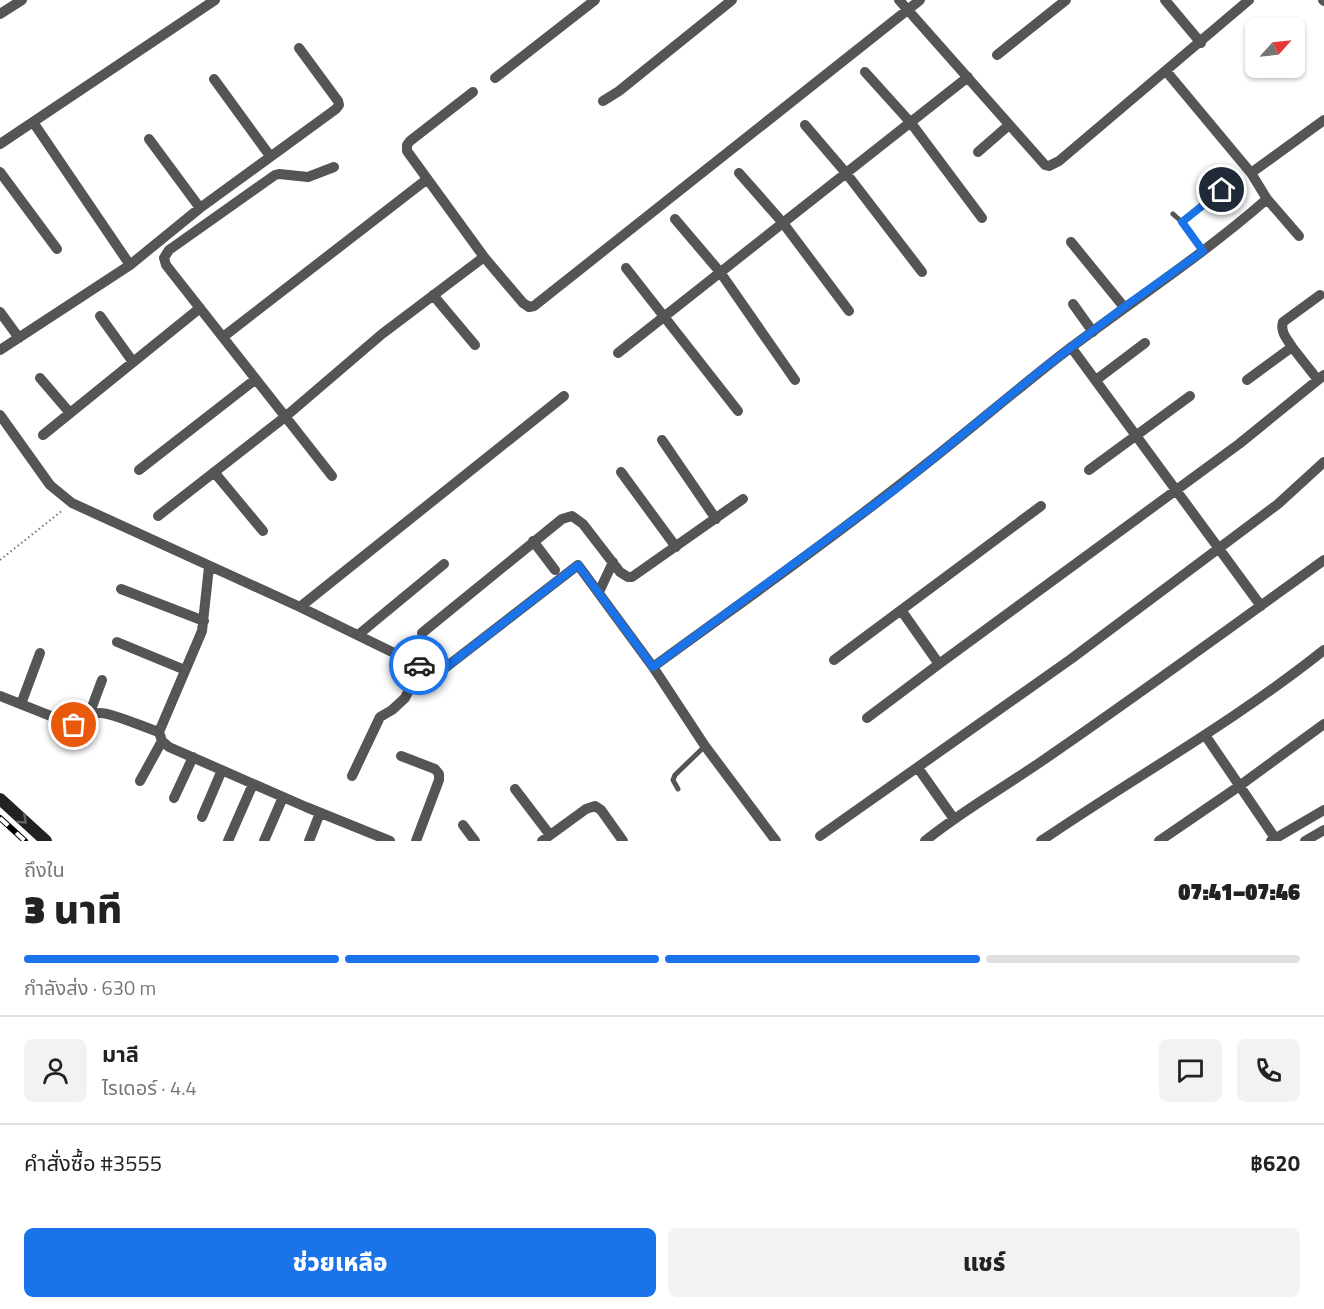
<!DOCTYPE html>
<html lang="th">
<head>
<meta charset="utf-8">
<style>
	:root { --surface:#fff; --page:#f2f2f2; --text:#222; --muted:#767676; --line:#e0e0e0; --accent:#1a73e8 }
	body { margin:0; font-family:"Titillium Web","Noto Sans Thai",sans-serif; background:var(--page); color:var(--text); height:100vh; display:flex; flex-direction:column; font-size:22px; white-space:nowrap }
	* { box-sizing:border-box; margin:0 }
	p { font-size:20px; color:var(--muted) }
	.icon { flex:none; width:33px; height:33px; fill:none; stroke:currentColor; stroke-width:2; stroke-linecap:round; stroke-linejoin:round }
	.map { position:relative; height:841px; overflow:hidden }
	.side { display:flex; flex-direction:column; background:var(--surface); flex:1 }
	.side>* { flex:none }
	.needle { width:39px; rotate:63deg }
	.controls { position:absolute; left:1245px; top:18px; display:grid; gap:12px }
	.controls a { display:grid; place-items:center; width:60px; height:60px; border-radius:9px; background:var(--surface); box-shadow:0 2px 4px #0004; font-size:30px }
	.pin { position:absolute; display:grid; place-items:center; width:51px; height:51px; color:#fff; margin:-26px; border:3px solid #fff; border-radius:50%; box-shadow:0 2px 6px #0007 }
	.courier { position:absolute; display:grid; place-items:center; width:60px; height:60px; margin:-30px; border:4px solid #1a73e8; border-radius:50%; background:#fff; color:#222; box-shadow:0 2px 8px #0007 }
	.overview em { font-style:normal; font-weight:800 }
	.overview div { display:flex; flex-direction:column-reverse }
	.overview { display:flex; align-items:center; justify-content:space-between; height:102px; padding:0 24px }
	h1 { font-size:39px; font-weight:800; line-height:45px }
	.bar { display:grid; grid-template-columns:repeat(4,1fr); gap:9px 6px; align-content:center; height:72px; padding:0 24px }
	.bar i { height:8px; border-radius:4px; background:var(--line) }
	.bar .on { background:var(--accent) }
	.bar p { grid-column:span 4 }
	.line { display:flex; align-items:center; gap:15px; padding:0 24px; border-top:2px solid var(--line) }
	.line div { flex:1 }
	.round { display:grid; place-items:center; flex:none; width:63px; height:63px; border-radius:9px; background:var(--page) }
	.button { display:flex; gap:12px; margin-top:auto; padding:12px 24px }
	.button a { flex:1; height:69px; border-radius:9px; background:var(--accent); color:#fff; font-size:24px; font-weight:800; line-height:69px; text-align:center }
	.button a+a { background:var(--page); color:var(--text) }
	.map>svg:first-child { display:block }
	.lines { fill:none; stroke-linecap:round; stroke-linejoin:round }
	.path { stroke:#777; stroke-width:2; stroke-dasharray:1.5 3; stroke-linecap:butt }
	.service { stroke:#555; stroke-width:5 }
	.minor { stroke:#555; stroke-width:10 }
	.secondary { stroke:#222; stroke-width:12 }
	.rail-casing { stroke:#000; stroke-width:6 }
	.rail { stroke:#fff; stroke-width:4; stroke-dasharray:11; stroke-linecap:butt }
	.oneway { stroke:#646464 }
	.done { stroke:#595959; stroke-width:6; stroke-dasharray:0 10.8 }
	.route { stroke:#1a73e8; stroke-width:8 }
</style>
</head>
<body>
<div class="map">
<svg width="1324" height="841" viewBox="0 0 1324 841">
	<rect width="100%" height="100%" fill="#fff"/>
	<g class="lines">
		<path class="path" d="M0 560 63 510"/>
		<path class="service" d="M1173 214 1182 222 1203 251
			M1182 222 1222 190 1243 196
			M678 789 673 780 675 775 705 746"/>
		<path class="minor" d="M899 0 1045 165 1049 166 1059 161 1249 0
			M1165 0 1201 43
			M1323 0 1324 1
			M0 14 22 0
			M997 55 1066 0
			M865 72 911 123 982 218
			M495 78 595 0
			M214 79 270 156
			M473 92 410 141 407 145V151L484 257 523 303 529 307 534 306 920 0
			M603 101 619 91 732 0
			M33 122 130 265
			M805 125 846 173 922 272
			M149 139 200 208
			M0 144 215 0
			M978 152 1009 125
			M0 172 57 249
			M739 173 783 223 849 311
			M1251 173 1324 120
			M1267 199 1299 236
			M675 219 720 272 795 380
			M1071 242 1124 307
			M626 268 738 411
			M433 295 475 345
			M1073 304 1093 332
			M0 312 19 338
			M100 316 133 362
			M223 337 426 180
			M1071 347 1261 606
			M1292 347C1287 339 1280 332 1283 322L1320 295
			M0 350 130 265 200 208 336 109 339 105 338 101 299 48
			M618 353 968 77
			M40 378 70 413
			M1096 380 1145 343
			M1247 380 1292 347 1318 380
			M0 415 50 485 72 503 300 607 433 672 441 671 578 565 653 667 705 746 776 841
			M43 435 200 308
			M662 440 716 519
			M139 470 256 379
			M1089 470 1190 396
			M214 472 263 531
			M621 472 676 547
			M332 476 166 265 164 258 169 250 275 175 279 174 308 177 334 167
			M158 516 285 417 382 334 484 257
			M533 541 555 570
			M209 567 202 631 159 732 162 741 169 747 306 807 390 841
			M121 589 204 621
			M599 592 613 562
			M300 607 564 396
			M901 610 939 664
			M422 633 562 519 572 516 583 524 620 572 628 577H632L743 499
			M358 635 444 564
			M117 642 185 670
			M834 660 1041 506
			M653 667C735 607 818 549 898 486 953 444 1006 398 1061 355 1129 303 1202 256 1267 199L1251 173 1166 71
			M0 696 71 724C82 724 88 712 101 713 112 713 146 728 159 732
			M21 704 40 653
			M89 715 102 680
			M867 718 939 664 1239 444 1324 375
			M1205 735 1275 838
			M401 756 435 769 439 774V780L416 841
			M918 768 954 819
			M352 776 380 717 392 710 405 698 421 666
			M140 781 162 741
			M515 789 550 835
			M174 798 193 757
			M202 817 222 770
			M463 825 475 841
			M820 836 1071 659 1278 504 1324 462
			M228 841 253 784
			M264 841 283 797
			M309 841 320 813
			M542 841 586 809 595 806 601 810 623 841
			M925 841C962 811 1003 788 1042 761 1137 696 1230 628 1324 560
			M1041 841C1135 777 1235 721 1324 650
			M1159 841 1238 787 1324 724
			M1271 841 1324 810
			M1305 841 1324 830"/>
		<path class="secondary" d="M0 799 46 841"/>
		<g class="rail-casing">
			<path id="rail" d="M0 818 25 841"/>
		</g>
		<use href="#rail" class="rail"/>
	</g>
	<defs><path id="oneway-chevron" d="M-2-3.5L2.5 0L-2 3.5" fill="none" stroke-width="1.6" stroke-linecap="round" stroke-linejoin="round" transform="scale(1.5)"/></defs>
	<use class="oneway" href="#oneway-chevron" transform="translate(23 820) rotate(42)"/>
	<g class="lines">
		<path class="done" d="M74 725 89 715 101 712 159 732 202 631 209 567 300 607 419 665"/>
		<path class="route" d="M419 665 434 672 441 671 578 565 653 667 897 488 1040 371 1124 307 1203 251 1182 222 1222 190"/>
	</g>
</svg>
<div class="controls">
<a><svg class="needle" viewBox="-14 -14 28 28"><path d="M0-13l5 13h-10z" fill="#e53935"/><path d="M0 13l5-13h-10z" fill="#767676"/></svg></a>
</div>
<div class="pin" style="left:74px;top:725px;background:#ea580c"><svg class="icon" aria-label="bag" viewBox="0 0 24 24"><path d="M5 8h14l-1 12H6zM9 8a3 3 0 0 1 6 0"/></svg></div>
<div class="pin" style="left:1222px;top:190px;background:#1f2937"><svg class="icon" aria-label="home" viewBox="0 0 24 24"><path d="M3 11l9-7 9 7M6 9v11h12V9"/></svg></div>
<div class="courier" style="left:419px;top:665px"><svg class="icon" aria-label="car" viewBox="0 0 24 24"><path d="M5 17H2v-5l4-1 3-4h7l3 4 3 1v5h-3M9 17h6M6 11h13"/><circle cx="7" cy="17" r="2"/><circle cx="17" cy="17" r="2"/></svg></div>
</div>
<section class="side">
<div class="overview"><div><h1>3 นาที</h1><p>ถึงใน</p></div><em>07:41–07:46</em></div>
<div class="bar"><i class="on"></i><i class="on"></i><i class="on"></i><i></i><p>กำลังส่ง · 630 m</p></div>
<div class="line" style="height:108px"><a class="round"><svg class="icon" aria-label="person" viewBox="0 0 24 24"><circle cx="12" cy="8" r="4"/><path d="M4 21q1-7 8-7t8 7"/></svg></a><div><b>มาลี</b><p>ไรเดอร์ · 4.4</p></div><a class="round"><svg class="icon" aria-label="chat" viewBox="0 0 24 24"><path d="M4 5h16v11H9l-5 4z"/></svg></a><a class="round"><svg class="icon" aria-label="phone" viewBox="0 0 24 24"><path d="M5 4h4l2 5-3 2q2 4 5 5l2-3 5 2v4C11 20 4 13 5 4z"/></svg></a></div>
<div class="line" style="height:78px"><div>คำสั่งซื้อ #3555</div><b>฿620</b></div>
<div class="button"><a>ช่วยเหลือ</a><a>แชร์</a></div>
</section>
</body>
</html>
